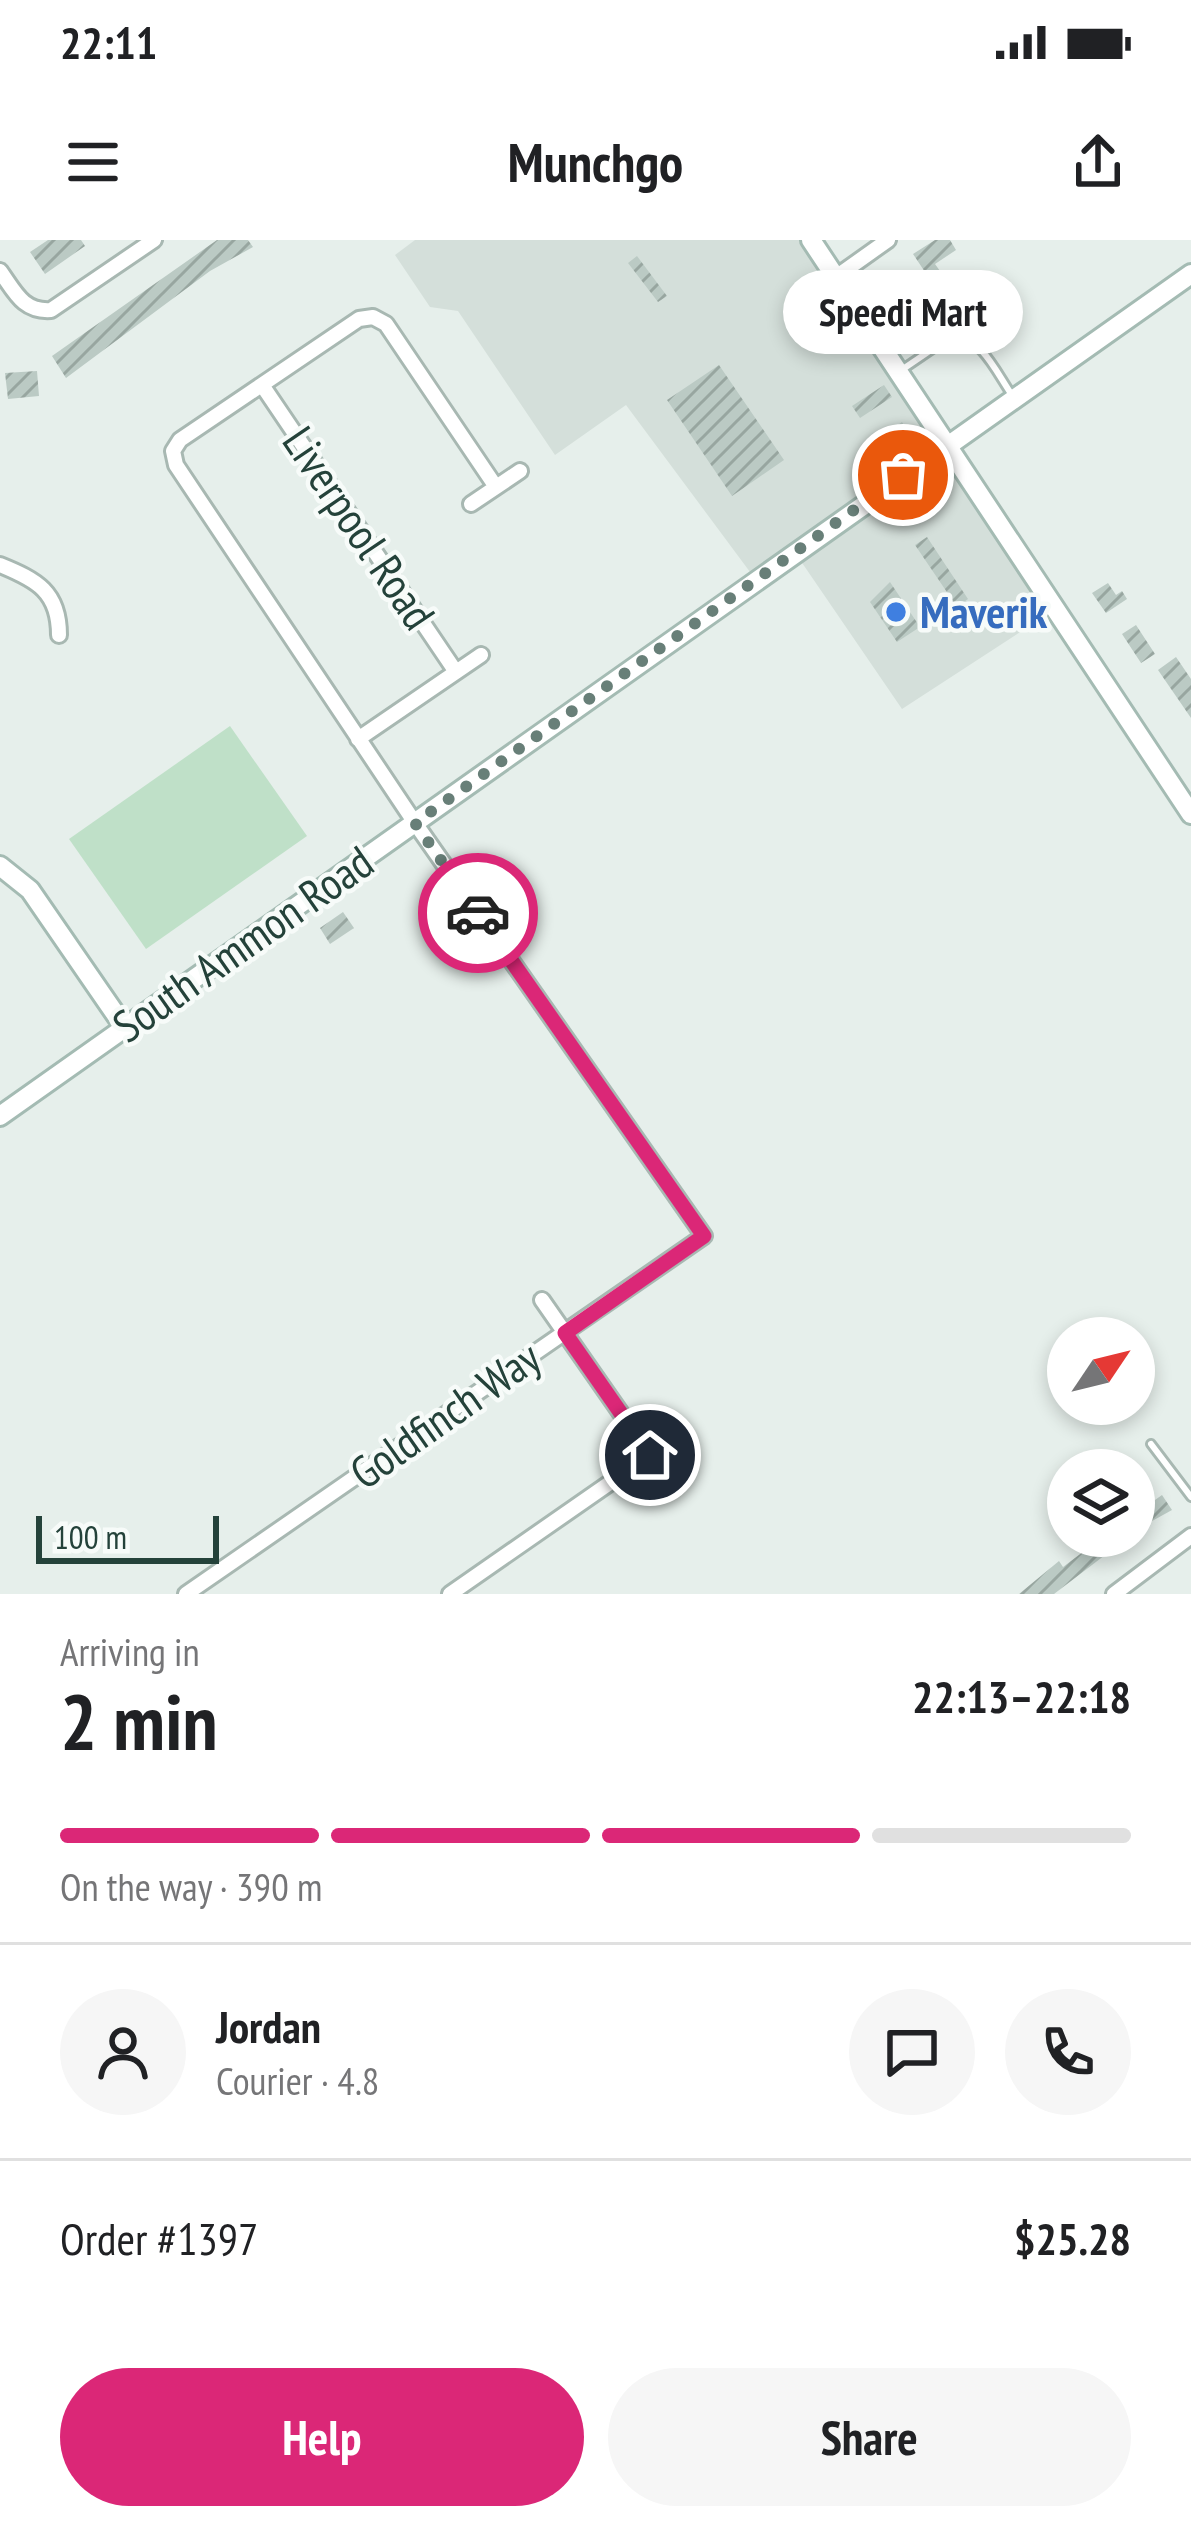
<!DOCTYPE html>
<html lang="en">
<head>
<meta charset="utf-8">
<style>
	:root { --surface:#fff; --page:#f6f6f6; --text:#202124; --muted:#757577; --line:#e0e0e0; --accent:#db2777 }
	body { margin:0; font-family:"PT Sans Narrow",sans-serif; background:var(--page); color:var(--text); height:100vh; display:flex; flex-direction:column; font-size:45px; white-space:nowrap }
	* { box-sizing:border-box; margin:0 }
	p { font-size:39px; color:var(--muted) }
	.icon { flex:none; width:66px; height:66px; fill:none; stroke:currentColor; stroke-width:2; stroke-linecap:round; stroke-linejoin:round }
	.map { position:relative; height:1354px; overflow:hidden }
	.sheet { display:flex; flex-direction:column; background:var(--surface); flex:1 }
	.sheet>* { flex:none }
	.needle { width:78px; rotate:55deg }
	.tools { position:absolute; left:1047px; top:1077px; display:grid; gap:24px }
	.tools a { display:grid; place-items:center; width:108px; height:108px; border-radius:50%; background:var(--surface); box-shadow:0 6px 18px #0003; font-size:60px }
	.scale { position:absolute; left:36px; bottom:30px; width:183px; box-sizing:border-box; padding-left:12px; border:6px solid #24423a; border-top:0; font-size:33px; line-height:42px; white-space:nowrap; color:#24423a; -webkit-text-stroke:9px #f7fbf9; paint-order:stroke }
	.pin { position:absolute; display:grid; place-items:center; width:102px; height:102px; color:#fff; margin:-51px; border:6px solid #fff; border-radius:50%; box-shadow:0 3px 12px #0007 }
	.courier { position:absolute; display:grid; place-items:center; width:120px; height:120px; margin:-60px; border:9px solid #db2777; border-radius:50%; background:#fff; color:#222; box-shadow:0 3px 15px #0007 }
	.bubble { position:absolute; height:84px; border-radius:42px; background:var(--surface); box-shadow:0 6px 18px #0003; font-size:39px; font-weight:700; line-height:84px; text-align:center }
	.summary em { font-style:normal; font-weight:700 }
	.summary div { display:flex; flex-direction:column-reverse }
	.summary { display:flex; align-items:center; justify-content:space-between; height:204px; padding:0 60px }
	h1 { font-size:78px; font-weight:700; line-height:90px }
	.bar { display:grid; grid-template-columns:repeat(4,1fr); gap:18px 12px; align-content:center; height:144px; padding:0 60px }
	.bar i { height:15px; border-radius:9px; background:var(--line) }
	.bar .on { background:var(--accent) }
	.bar p { grid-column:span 4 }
	.line { display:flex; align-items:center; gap:30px; padding:0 60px; border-top:3px solid var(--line) }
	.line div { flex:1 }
	.round { display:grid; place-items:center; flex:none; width:126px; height:126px; border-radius:63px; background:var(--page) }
	.action { display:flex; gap:24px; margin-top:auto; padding:24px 60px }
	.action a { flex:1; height:138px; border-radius:72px; background:var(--accent); color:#fff; font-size:48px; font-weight:700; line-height:138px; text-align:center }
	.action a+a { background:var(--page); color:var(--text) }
	.status { display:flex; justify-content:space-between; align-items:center; height:84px; padding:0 60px; background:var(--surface); direction:ltr }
	.status svg { height:33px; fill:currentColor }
	header { display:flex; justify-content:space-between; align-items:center; height:156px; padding:0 60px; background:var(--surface); font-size:54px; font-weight:700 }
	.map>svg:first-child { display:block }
	.built { fill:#d4dfda }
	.pitch { fill:#bfe0c8 }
	.building { fill:url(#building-hatch) }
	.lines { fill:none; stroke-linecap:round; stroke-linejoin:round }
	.lane-casing { stroke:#a8b8b2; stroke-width:12 }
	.street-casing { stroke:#a8b8b2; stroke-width:20 }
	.secondary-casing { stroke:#a4bbb3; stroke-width:24 }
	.lane { stroke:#fff; stroke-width:6 }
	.street { stroke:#fff; stroke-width:14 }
	.secondary { stroke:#fff; stroke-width:18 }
	.done { stroke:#687f78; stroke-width:12; stroke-dasharray:0 21.6 }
	.route { stroke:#db2777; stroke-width:15 }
	.shop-dot { fill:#3f7fe0; stroke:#f7fbf9; stroke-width:4.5 }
	.labels { text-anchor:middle; stroke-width:9; stroke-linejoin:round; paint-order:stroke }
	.street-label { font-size:45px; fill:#24423a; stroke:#f7fbf9 }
	.shop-label { font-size:45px; font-weight:bold; fill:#366cbe; stroke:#f7fbf9; text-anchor:start }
</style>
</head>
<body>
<div class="status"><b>22:11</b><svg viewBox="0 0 49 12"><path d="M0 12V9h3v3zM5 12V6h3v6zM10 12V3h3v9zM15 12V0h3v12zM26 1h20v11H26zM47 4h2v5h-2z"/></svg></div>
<header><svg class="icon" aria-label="menu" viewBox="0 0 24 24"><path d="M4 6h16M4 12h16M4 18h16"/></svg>Munchgo<svg class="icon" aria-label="share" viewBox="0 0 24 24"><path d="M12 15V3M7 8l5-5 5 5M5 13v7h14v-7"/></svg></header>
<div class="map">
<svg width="1191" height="1354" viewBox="0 0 1191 1354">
	<defs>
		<pattern id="building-hatch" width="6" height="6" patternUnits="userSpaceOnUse" patternTransform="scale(3)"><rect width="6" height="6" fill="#bbcac4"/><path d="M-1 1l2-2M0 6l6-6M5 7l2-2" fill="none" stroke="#98a6a0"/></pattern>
	</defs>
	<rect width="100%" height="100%" fill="#e6efeb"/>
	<path class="built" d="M415 0H811L1057 368 902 469 796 314 753 336 626 165 555 215 458 71 430 67 395 15Z"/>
	<path class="pitch" d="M230 486 307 596 146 709 69 599Z"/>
	<path class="building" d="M48 0H81L85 6 45 34 30 12Z
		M217 0H248L253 7 210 31 66 138 52 116Z
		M935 0H950L956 10 935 24 940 31 929 38 913 14Z
		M637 16 667 56 658 62 628 23Z
		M978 48 997 76 973 92 954 64Z
		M719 125 784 220 732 256 667 160Z
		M37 131 39 156 8 159 5 133Z
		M884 145 892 157 860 178 852 166Z
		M902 182 913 199 879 223 867 207Z
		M927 297 968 359 957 367 915 305Z
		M890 342 920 387 897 402 870 362Z
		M1108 343 1116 355 1122 351 1127 359 1106 373 1092 353Z
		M1136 385 1155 414 1141 423 1122 394Z
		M1176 417 1191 439V478L1158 430Z
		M343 672 354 688 330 704 320 688Z
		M1162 1255 1172 1270 1134 1291V1275Z
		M1104 1296H1130L1054 1354H1019L1059 1321 1063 1327Z"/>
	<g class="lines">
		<g class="lane-casing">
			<path id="lane" d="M903 129 953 95C982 98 996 132 1012 155
				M1151 1204 1191 1257"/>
		</g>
		<g class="street-casing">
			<path id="street" d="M0 31C15 52 23 72 51 70L154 0
				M836 37 888 0
				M262 145 456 432
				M471 264 520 231
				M0 325C37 340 59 352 59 395
				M358 499 481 415
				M186 1354 704 996 415 583 176 225 173 211 180 200 359 79 373 77 386 84 496 247
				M450 1354 650 1215 542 1060
				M1114 1354 1191 1296"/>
		</g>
		<g class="secondary-casing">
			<path id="secondary" d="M811 0 1191 574
				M0 626 30 650 125 788
				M0 876 1191 34"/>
		</g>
		<use href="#lane" class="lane"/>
		<use href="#street" class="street"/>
		<use href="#secondary" class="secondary"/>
	</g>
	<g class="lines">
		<path class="done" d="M478 673 415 583 903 235"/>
		<path class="route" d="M478 673 704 996 565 1093 650 1215"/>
	</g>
	<circle class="shop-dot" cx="896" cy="372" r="12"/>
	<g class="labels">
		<g class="street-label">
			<text transform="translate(359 288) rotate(56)" y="16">Liverpool Road</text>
			<text transform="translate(243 704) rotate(-35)" y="16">South Ammon Road</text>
			<text transform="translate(445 1175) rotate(-35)" y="16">Goldfinch Way</text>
		</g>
		<g class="shop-label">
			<text x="920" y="388">Maverik</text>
		</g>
	</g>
</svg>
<div class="tools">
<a><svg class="needle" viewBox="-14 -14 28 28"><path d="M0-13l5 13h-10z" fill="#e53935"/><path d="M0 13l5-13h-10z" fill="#757577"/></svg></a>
<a><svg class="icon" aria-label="layers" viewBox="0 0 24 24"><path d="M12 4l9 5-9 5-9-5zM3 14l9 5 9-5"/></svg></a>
</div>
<div class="scale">100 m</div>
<div class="pin" style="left:903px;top:235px;background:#ea580c"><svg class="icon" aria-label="bag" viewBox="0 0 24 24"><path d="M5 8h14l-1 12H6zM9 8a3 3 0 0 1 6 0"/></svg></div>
<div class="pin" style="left:650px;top:1215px;background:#1f2937"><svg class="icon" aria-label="home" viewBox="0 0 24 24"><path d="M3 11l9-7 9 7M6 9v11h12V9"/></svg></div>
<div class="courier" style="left:478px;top:673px"><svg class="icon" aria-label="car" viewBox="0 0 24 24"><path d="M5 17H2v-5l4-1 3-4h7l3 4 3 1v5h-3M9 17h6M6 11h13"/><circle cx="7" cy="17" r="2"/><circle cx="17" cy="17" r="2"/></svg></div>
<div class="bubble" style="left:783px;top:30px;width:240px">Speedi Mart</div>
</div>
<section class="sheet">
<div class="summary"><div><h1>2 min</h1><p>Arriving in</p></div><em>22:13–22:18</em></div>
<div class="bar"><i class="on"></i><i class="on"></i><i class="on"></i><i></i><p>On the way · 390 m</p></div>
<div class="line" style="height:216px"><a class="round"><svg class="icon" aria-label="person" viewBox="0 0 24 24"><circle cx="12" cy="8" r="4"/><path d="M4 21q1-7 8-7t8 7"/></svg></a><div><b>Jordan</b><p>Courier · 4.8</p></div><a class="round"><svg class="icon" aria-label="chat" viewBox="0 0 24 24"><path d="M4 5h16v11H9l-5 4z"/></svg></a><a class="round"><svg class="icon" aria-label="phone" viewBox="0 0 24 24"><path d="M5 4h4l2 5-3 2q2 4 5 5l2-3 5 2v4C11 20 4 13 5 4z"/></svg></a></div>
<div class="line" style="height:156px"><div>Order #1397</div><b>$25.28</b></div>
<div class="action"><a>Help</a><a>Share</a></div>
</section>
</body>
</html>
